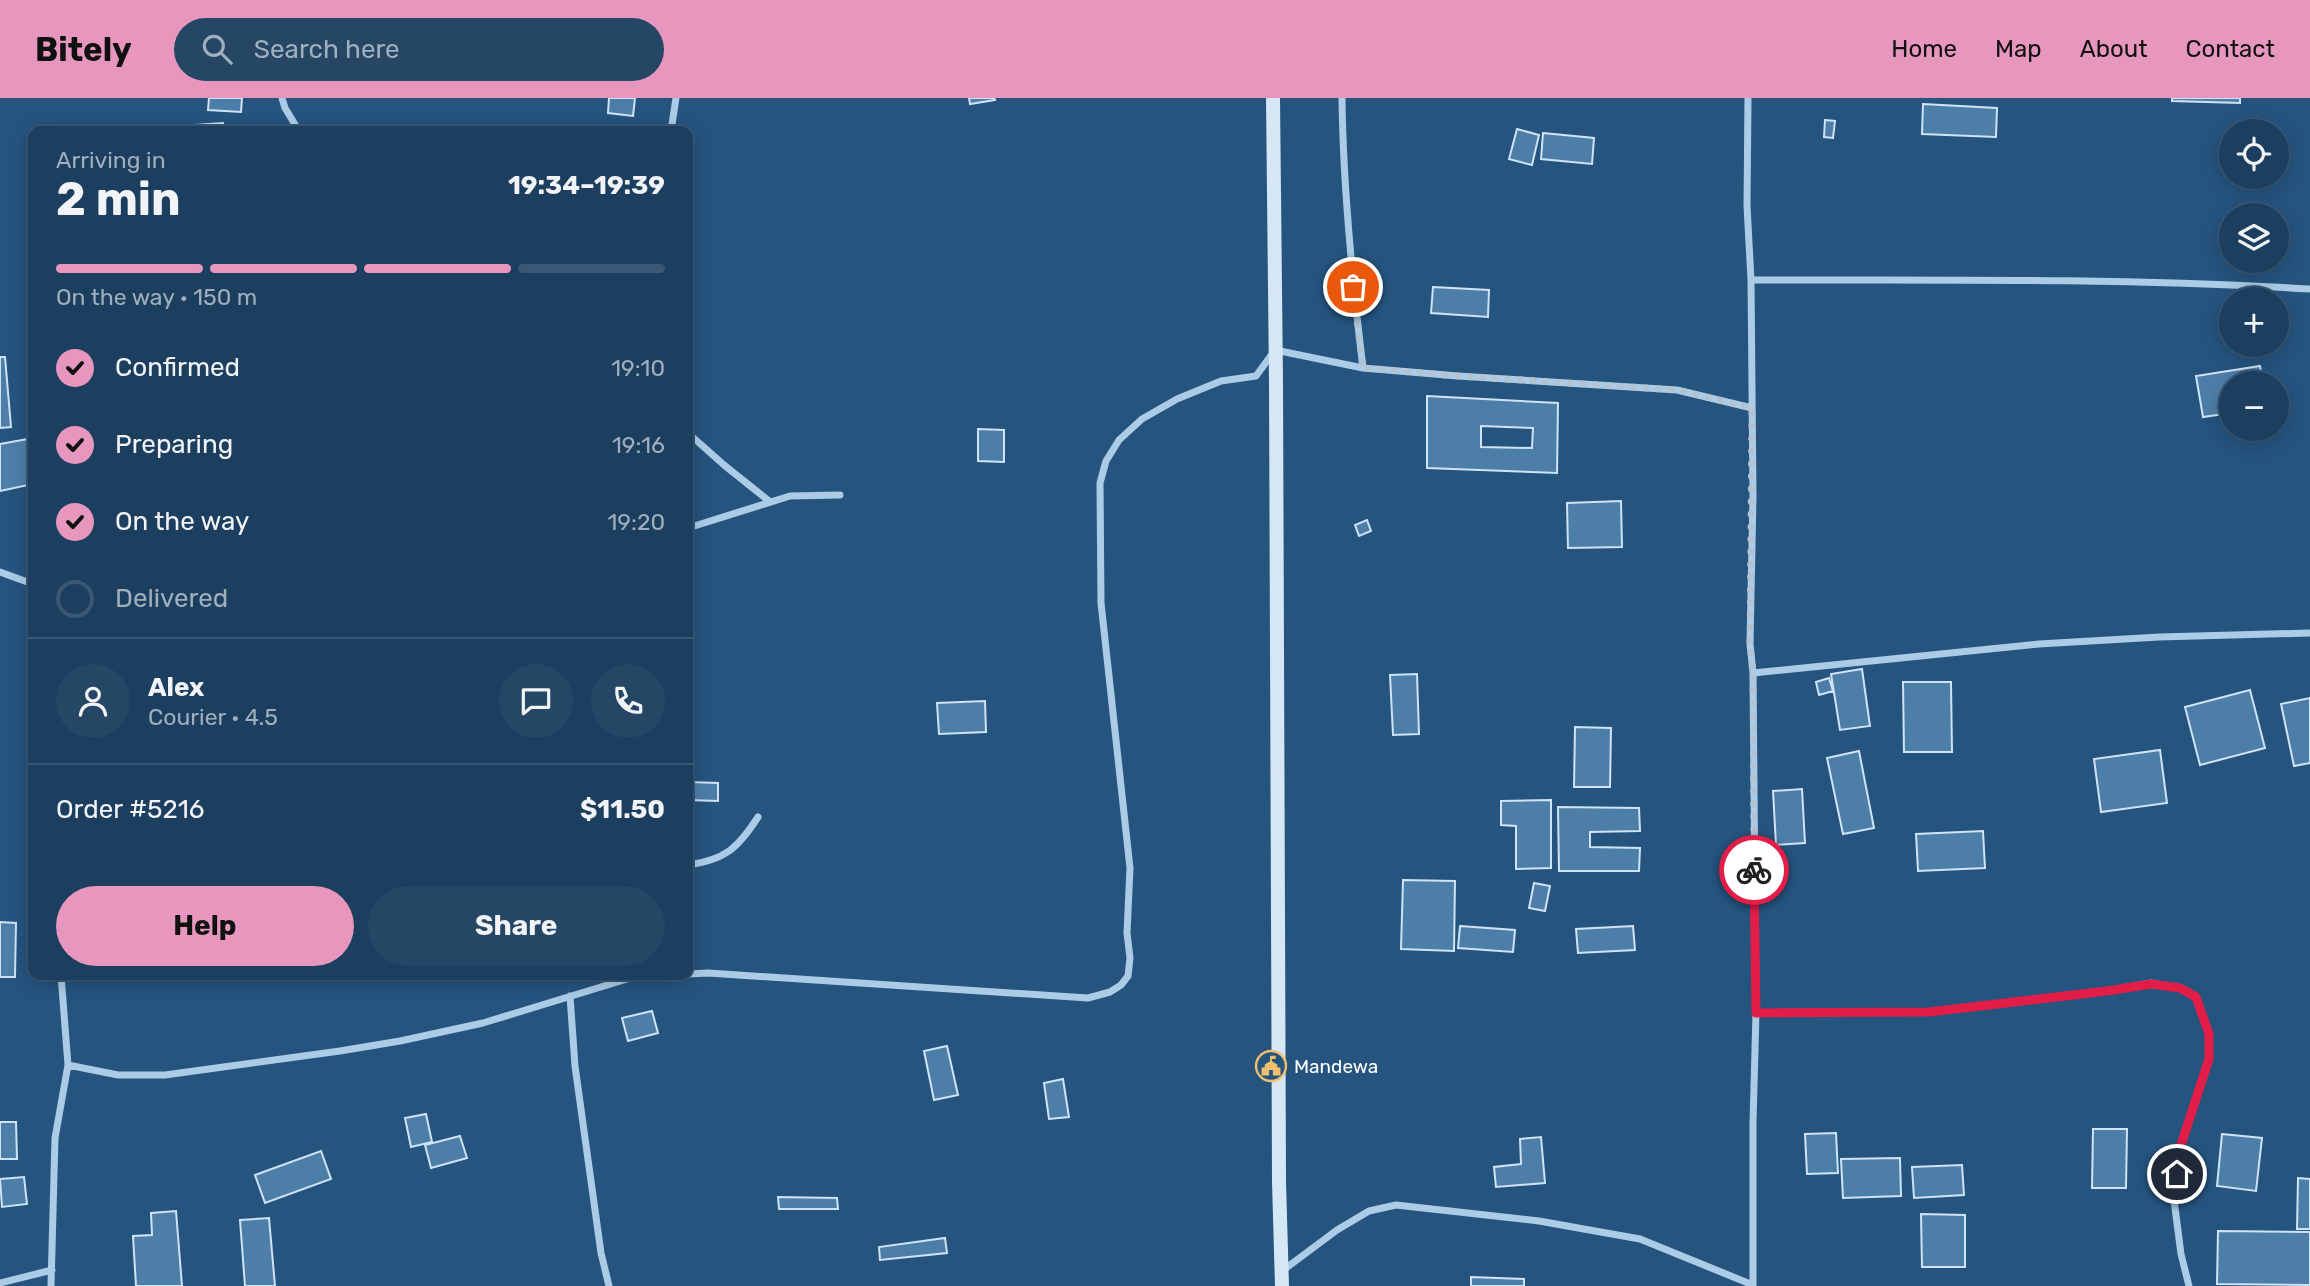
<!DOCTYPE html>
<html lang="en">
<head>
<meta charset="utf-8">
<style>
	:root { --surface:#1c3f5f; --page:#254665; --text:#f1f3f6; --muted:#a0afbd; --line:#3a5874; --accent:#e797bd }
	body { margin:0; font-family:Rubik,sans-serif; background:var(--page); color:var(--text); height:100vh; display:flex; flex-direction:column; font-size:26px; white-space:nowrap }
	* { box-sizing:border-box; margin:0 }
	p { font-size:23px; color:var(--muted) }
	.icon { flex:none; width:38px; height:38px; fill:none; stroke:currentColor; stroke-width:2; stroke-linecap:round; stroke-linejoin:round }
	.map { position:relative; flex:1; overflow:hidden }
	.drawer { position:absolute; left:28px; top:28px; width:665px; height:854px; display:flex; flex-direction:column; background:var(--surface); border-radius:14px; box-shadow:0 4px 18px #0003,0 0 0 2px var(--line) }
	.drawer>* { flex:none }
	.fabs { position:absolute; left:2219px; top:21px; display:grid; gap:14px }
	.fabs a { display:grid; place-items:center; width:70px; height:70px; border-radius:50%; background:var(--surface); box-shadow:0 4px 18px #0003,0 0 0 2px var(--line); font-size:35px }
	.pin { position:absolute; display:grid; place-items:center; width:60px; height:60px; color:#fff; margin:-30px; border:4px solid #fff; border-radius:50%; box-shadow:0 2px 7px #0007 }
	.courier { position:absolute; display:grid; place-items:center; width:70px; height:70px; margin:-35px; border:5px solid #e11d48; border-radius:50%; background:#fff; color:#222; box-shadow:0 2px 9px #0007 }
	.headline em { font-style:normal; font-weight:700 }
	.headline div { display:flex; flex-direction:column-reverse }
	.headline { display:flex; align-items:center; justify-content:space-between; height:119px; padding:0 28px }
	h1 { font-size:46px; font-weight:700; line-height:52px }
	.bar { display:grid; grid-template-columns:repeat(4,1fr); gap:10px 7px; align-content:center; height:84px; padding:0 28px }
	.bar i { height:9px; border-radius:5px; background:var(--line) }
	.bar .current { background:var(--accent) }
	.bar p { grid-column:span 4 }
	.line { display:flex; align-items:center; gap:18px; padding:0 28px; border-top:2px solid var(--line) }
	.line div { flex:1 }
	.round { display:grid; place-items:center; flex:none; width:74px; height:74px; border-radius:37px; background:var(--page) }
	ol { padding:0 28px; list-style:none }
	li { display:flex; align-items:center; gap:21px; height:77px }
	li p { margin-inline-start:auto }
	li .icon { padding:7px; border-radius:50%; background:var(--accent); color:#111; stroke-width:4 }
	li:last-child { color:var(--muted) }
	li i { width:38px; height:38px; border:4px solid var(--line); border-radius:50% }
	.cta { display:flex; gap:14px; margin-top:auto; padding:14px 28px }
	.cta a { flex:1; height:80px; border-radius:42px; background:var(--accent); color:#111; font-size:28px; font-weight:700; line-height:80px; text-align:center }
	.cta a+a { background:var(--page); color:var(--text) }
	header { display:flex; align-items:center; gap:42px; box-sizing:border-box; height:98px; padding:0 35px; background:var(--accent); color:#111 }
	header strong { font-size:33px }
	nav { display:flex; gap:38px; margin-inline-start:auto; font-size:24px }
	.search { width:490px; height:63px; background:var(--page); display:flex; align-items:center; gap:18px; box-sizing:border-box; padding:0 24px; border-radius:38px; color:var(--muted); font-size:26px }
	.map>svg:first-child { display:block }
	.building { fill:#4d7ea8; stroke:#cee3f5; stroke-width:2; fill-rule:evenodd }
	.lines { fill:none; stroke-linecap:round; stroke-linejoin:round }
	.street { stroke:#abcbe6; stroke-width:7 }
	.secondary { stroke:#d5e6f5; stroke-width:14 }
	.done { stroke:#b3c3d2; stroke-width:7; stroke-dasharray:0 12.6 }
	.route { stroke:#e11d48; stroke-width:9 }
	.labels { text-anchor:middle; stroke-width:5; stroke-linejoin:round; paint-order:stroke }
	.poi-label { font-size:19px; fill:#fff; stroke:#25547f; text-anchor:start }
</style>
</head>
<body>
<header>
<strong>Bitely</strong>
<div class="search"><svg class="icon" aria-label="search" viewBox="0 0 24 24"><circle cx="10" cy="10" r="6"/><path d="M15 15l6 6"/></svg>Search here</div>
<nav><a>Home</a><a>Map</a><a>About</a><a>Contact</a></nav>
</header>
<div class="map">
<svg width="2310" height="1188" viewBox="0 0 2310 1188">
	<rect width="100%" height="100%" fill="#25547f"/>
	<path class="building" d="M209 0H242L241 14 208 12Z
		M609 0H635L633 18 608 15Z
		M969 0H994L995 2 970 6Z
		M2172 0H2240V5L2172 3Z
		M1923 6 1997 10 1996 39 1922 36Z
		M1825 22 1835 23 1833 40 1824 39Z
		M223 25 224 33H197L196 27Z
		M1517 31 1539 37 1532 67 1509 61Z
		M1543 35 1594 40 1592 66 1541 61Z
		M1433 189 1489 192 1488 219 1431 215Z
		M0 259H5L11 329 0 330Z
		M2260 268 2263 285H2231V315L2203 319 2196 278Z
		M1427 298 1558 305 1557 375 1427 370ZM1481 328 1533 330 1532 350 1481 349Z
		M978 331 1004 332V364L978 363Z
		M33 340V386L0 393V346Z
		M1621 403 1622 449 1568 450 1567 405Z
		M1367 422 1371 433 1359 438 1355 427Z
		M1862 571 1870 628 1840 632 1831 576Z
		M1417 576 1419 636 1393 637 1390 577Z
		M1829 580 1833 593 1819 597 1816 584Z
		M1903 584H1951L1952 654H1904Z
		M2250 592 2265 650 2200 667 2185 609Z
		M2310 600V665L2294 668 2281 606Z
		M985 603 986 634 939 636 937 605Z
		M1575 629 1611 630 1610 689H1574Z
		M2160 652 2167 705 2101 714 2094 661Z
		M1859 653 1874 730 1843 736 1827 660Z
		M688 684 718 685V703L688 702Z
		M1802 691 1805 745 1776 747 1773 693Z
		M1551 702V770L1516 771V728L1501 727V703Z
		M1558 709 1639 710 1640 733 1590 734V749L1640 750 1639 773H1559Z
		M1983 733 1985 770 1918 773 1916 736Z
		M1403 782 1455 783 1454 853 1401 851Z
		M1534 785 1550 788 1545 813 1529 810Z
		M0 824 16 825 15 879H0Z
		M1460 828 1515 832 1513 854 1458 850Z
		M1633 828 1635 852 1578 855 1576 831Z
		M652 913 658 935 628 943 622 920Z
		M947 948 958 997 934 1002 924 953Z
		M1063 981 1069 1019 1049 1021 1044 985Z
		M426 1016 432 1044 411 1049 405 1020Z
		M0 1024H16L17 1061H0Z
		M2093 1031H2127L2126 1090H2092Z
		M1836 1035 1838 1075 1807 1076 1805 1036Z
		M2222 1036 2262 1040 2256 1093 2217 1088Z
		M460 1038 467 1060 431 1070 425 1047Z
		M1541 1039 1545 1085 1496 1089 1494 1069 1521 1066 1520 1041Z
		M321 1053 331 1081 265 1105 255 1077Z
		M1900 1060 1901 1098 1843 1100 1841 1061Z
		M1962 1067 1964 1097 1914 1100 1912 1069Z
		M24 1079 27 1106 2 1109 0 1081Z
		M2298 1080 2310 1081V1131H2297Z
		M778 1099 837 1100 838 1111H779Z
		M176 1113 182 1188H136L133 1138 152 1137 151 1115Z
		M1921 1116 1965 1117V1169H1922Z
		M269 1120 275 1188H245L240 1122Z
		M2218 1133 2310 1134V1187L2217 1186Z
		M945 1140 947 1155 880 1162 879 1149Z
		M1471 1179 1524 1181V1188H1471Z"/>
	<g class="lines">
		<path class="street" d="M282 0 285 10 299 33
			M1342 0C1343 91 1352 180 1363 270
			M1748 0 1747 108 1751 182 1753 398 1750 546 1753 575 1756 915 1753 1025V1188
			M671 33 676 0
			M1751 182C1937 182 2124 180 2310 191
			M688 335 724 367 769 403
			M688 430 790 398 840 397
			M0 474 33 486
			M1753 575 2039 546 2159 539 2310 535
			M688 767C725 762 738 750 758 719
			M688 876 708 875 1088 900 1110 894 1121 887 1128 878 1130 860 1127 835 1130 770 1101 505 1100 385 1106 363 1119 342 1142 321 1177 301 1221 283 1256 278 1275 252 1363 270 1458 278 1677 292 1752 310
			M570 898 575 968 601 1155 609 1188
			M1756 915 1929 914 2107 893 2151 885 2180 890 2196 899 2209 936V961L2180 1050 2174 1102 2181 1156 2189 1188
			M68 967 118 977H165L340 953 400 943 483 925 640 877
			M1282 1173 1337 1132 1369 1113 1396 1107 1539 1123 1640 1141 1753 1187
			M0 1185 52 1172
			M51 1188 55 1040 68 967 61 877"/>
		<path class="secondary" d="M1273 0 1276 284 1279 1084 1282 1188"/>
	</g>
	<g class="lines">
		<path class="done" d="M1353 189 1363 270 1458 278 1677 292 1752 310 1750 546 1753 575 1754 772"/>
		<path class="route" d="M1754 772 1756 915 1929 914 2107 893 2151 886 2180 890 2196 899 2209 936V961L2180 1050 2177 1076"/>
	</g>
	<defs>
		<g id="civic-ring" transform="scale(1.575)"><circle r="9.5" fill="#25547f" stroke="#f0bf6f" stroke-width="1.5"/><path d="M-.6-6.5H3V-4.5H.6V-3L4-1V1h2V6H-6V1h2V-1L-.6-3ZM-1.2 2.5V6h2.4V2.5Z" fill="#f0bf6f"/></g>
	</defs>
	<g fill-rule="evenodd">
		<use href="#civic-ring" x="1271" y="968"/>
	</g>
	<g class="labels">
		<g class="poi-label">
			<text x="1294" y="975">Mandewa</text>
		</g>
	</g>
</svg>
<div class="fabs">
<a><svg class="icon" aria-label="locate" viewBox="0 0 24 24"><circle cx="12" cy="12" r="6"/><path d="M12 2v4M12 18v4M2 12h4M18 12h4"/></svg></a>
<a><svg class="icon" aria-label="layers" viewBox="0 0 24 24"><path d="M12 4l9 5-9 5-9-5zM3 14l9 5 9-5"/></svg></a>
<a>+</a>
<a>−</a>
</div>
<div class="pin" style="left:1353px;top:189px;background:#ea580c"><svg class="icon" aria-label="bag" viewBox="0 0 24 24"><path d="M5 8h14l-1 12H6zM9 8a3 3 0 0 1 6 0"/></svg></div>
<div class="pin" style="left:2177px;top:1076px;background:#1f2937"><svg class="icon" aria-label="home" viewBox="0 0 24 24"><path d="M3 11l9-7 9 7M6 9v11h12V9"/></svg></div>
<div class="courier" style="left:1754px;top:772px"><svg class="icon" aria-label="bike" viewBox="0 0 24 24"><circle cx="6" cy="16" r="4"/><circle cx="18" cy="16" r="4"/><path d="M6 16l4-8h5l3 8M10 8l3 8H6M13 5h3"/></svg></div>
<section class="drawer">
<div class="headline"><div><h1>2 min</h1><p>Arriving in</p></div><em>19:34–19:39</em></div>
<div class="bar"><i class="current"></i><i class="current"></i><i class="current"></i><i></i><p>On the way · 150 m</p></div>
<ol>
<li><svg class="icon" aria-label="check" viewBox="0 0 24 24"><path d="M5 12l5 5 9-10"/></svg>Confirmed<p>19:10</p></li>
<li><svg class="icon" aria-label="check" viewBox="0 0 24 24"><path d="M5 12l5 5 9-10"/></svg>Preparing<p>19:16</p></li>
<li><svg class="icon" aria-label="check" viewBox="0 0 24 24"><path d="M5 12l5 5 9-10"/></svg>On the way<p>19:20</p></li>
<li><i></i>Delivered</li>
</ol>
<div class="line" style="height:126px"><a class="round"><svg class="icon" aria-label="person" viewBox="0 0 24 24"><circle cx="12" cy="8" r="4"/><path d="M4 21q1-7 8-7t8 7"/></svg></a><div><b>Alex</b><p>Courier · 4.5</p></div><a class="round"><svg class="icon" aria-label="chat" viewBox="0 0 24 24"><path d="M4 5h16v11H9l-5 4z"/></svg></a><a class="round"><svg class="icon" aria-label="phone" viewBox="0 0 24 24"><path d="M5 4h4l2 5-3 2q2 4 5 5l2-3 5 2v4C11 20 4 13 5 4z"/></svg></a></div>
<div class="line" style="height:91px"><div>Order #5216</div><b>$11.50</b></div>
<div class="cta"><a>Help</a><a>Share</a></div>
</section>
</div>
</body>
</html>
